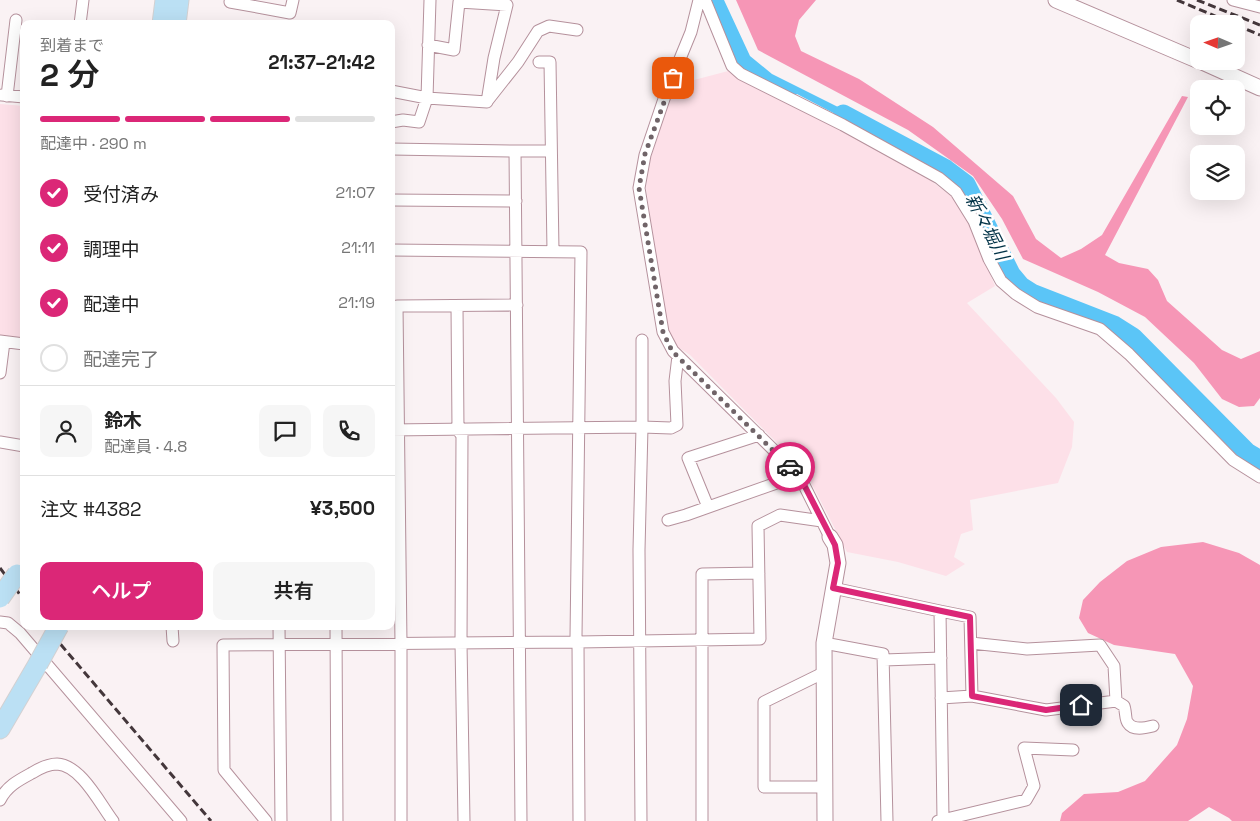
<!DOCTYPE html>
<html lang="ja">
<head>
<meta charset="utf-8">
<style>
	:root { --surface:#fff; --page:#f6f6f6; --text:#222; --muted:#767676; --line:#e0e0e0; --accent:#db2777 }
	body { margin:0; font-family:"Space Grotesk","Noto Sans JP",sans-serif; background:var(--page); color:var(--text); height:100vh; display:flex; flex-direction:column; font-size:19px; white-space:nowrap }
	* { box-sizing:border-box; margin:0 }
	p { font-size:16px; color:var(--muted) }
	.icon { flex:none; width:28px; height:28px; fill:none; stroke:currentColor; stroke-width:2; stroke-linecap:round; stroke-linejoin:round }
	.map { position:relative; flex:1; overflow:hidden }
	.side { position:absolute; left:20px; top:20px; width:375px; height:610px; display:flex; flex-direction:column; background:var(--surface); border-radius:10px; box-shadow:0 5px 20px #0002 }
	.side>* { flex:none }
	.needle { width:32px; rotate:272deg }
	.buttons { position:absolute; left:1190px; top:15px; display:grid; gap:10px }
	.buttons a { display:grid; place-items:center; width:55px; height:55px; border-radius:10px; background:var(--surface); box-shadow:0 5px 20px #0002; font-size:25px }
	.pin { position:absolute; display:grid; place-items:center; width:42px; height:42px; color:#fff; margin:-21px; border-radius:10px; box-shadow:0 2px 8px #0006 }
	.courier { position:absolute; display:grid; place-items:center; width:50px; height:50px; margin:-25px; border:4px solid #db2777; border-radius:50%; background:#fff; color:#222; box-shadow:0 1px 6px #0007 }
	.head em { font-style:normal; font-weight:600 }
	.head div { display:flex; flex-direction:column-reverse }
	.head { display:flex; align-items:center; justify-content:space-between; height:85px; padding:0 20px }
	h1 { font-size:32px; font-weight:600; line-height:38px }
	.bar { display:grid; grid-template-columns:repeat(4,1fr); gap:8px 5px; align-content:center; height:60px; padding:0 20px }
	.bar i { height:6px; border-radius:4px; background:var(--line) }
	.bar .current { background:var(--accent) }
	.bar p { grid-column:span 4 }
	.line { display:flex; align-items:center; gap:12px; padding:0 20px; border-top:1px solid var(--line) }
	.line div { flex:1 }
	.round { display:grid; place-items:center; flex:none; width:52px; height:52px; border-radius:10px; background:var(--page) }
	ol { padding:0 20px; list-style:none }
	li { display:flex; align-items:center; gap:15px; height:55px }
	li p { margin-inline-start:auto }
	li .icon { padding:5px; border-radius:50%; background:var(--accent); color:#fff; stroke-width:4 }
	li:last-child { color:var(--muted) }
	li i { width:28px; height:28px; border:2px solid var(--line); border-radius:50% }
	.button { display:flex; gap:10px; margin-top:auto; padding:10px 20px }
	.button a { flex:1; height:58px; border-radius:10px; background:var(--accent); color:#fff; font-size:20px; font-weight:600; line-height:58px; text-align:center }
	.button a+a { background:var(--page); color:var(--text) }
	.map>svg:first-child { display:block }
	.built { fill:#fde0e8 }
	.forest { fill:#f696b6 }
	.water { fill:#5bc5f7 }
	.lines { fill:none; stroke-linecap:round; stroke-linejoin:round }
	.river { stroke:#5bc5f7; stroke-width:19 }
	.minor-casing { stroke:#b5919c; stroke-width:13 }
	.tertiary-casing { stroke:#b5919c; stroke-width:17 }
	.trunk-casing { stroke:#d3d1d2; stroke-width:21 }
	.minor { stroke:#fff; stroke-width:11 }
	.tertiary { stroke:#fff; stroke-width:15 }
	.trunk { stroke:#bbe0f4; stroke-width:19 }
	.rail { stroke:#44373b; stroke-width:3; stroke-dasharray:8 4; stroke-linecap:butt }
	.trunk-bridge-casing { stroke:#d3d1d2; stroke-width:21; stroke-linecap:butt }
	.trunk-bridge { stroke:#bbe0f4; stroke-width:19 }
	.done { stroke:#706468; stroke-width:5; stroke-dasharray:0 9 }
	.route { stroke:#db2777; stroke-width:6 }
	.labels { text-anchor:middle; stroke-width:5; stroke-linejoin:round; paint-order:stroke }
	.water-label { font-size:18px; font-style:italic; fill:#023347; stroke:#fff }
</style>
</head>
<body>
<div class="map">
<svg width="1260" height="821" viewBox="0 0 1260 821">
	<rect width="100%" height="100%" fill="#faf2f4"/>
	<path class="built" d="M732 70 840 127 926 177 951 196 966 216 995 286 967 303 1056 398 1074 422 1072 447 1058 483 970 500 973 530 961 534 954 557 965 564 946 576 898 562 847 552 805 471 690 355 675 345 666 323 646 188 651 157 675 85Z
		M0 104 24 106V338L0 336Z"/>
	<path class="forest" d="M736 0H816L799 20 795 36 801 51 859 79 933 127 1013 196 1036 239 1061 258 1081 249 1102 235 1182 96 1188 97 1105 255 1119 263 1148 269 1158 280 1167 301 1222 350 1241 359 1260 351V398L1254 406 1239 407 1222 399 1194 363 1145 317 1098 292 1023 259 1002 219 973 176 908 130 758 50Z
		M1203 542 1239 553 1260 565V821H1232L1229 818 1209 807 1188 821H1060L1062 813 1084 794 1118 792 1145 781 1177 745 1187 719 1193 686 1175 654 1114 645 1088 633 1079 618 1083 600 1100 582 1127 561 1161 547Z"/>
	<path class="water" d="M709 0H724L750 56 772 74 868 122 864 129 797 94 793 96 740 69 734 58Z"/>
	<g class="lines">
		<path class="river" d="M843 114 946 169 966 184 1011 274 1021 286 1032 293 1114 325 1133 337 1247 452 1260 460"/>
		<g class="minor-casing">
			<path id="minor" d="M699 0 691 32 666 93 645 155 639 188 663 332 673 351 799 475 830 537
				M705 0 732 66 741 74 843 125 939 178 956 192 974 221 989 259 1001 281 1016 294 1037 307 1100 329 1129 354 1233 460 1260 477
				M1233 0 1260 7
				M230 2 290 13 293 0
				M80 24 83 0
				M539 62H550L553 251
				M391 91 427 98 487 102 494 58 507 5 459 2 454 50 428 45
				M2 95 24 97
				M7 96 16 20
				M488 100 518 62 538 31 549 26 577 30
				M391 122 403 120 419 122 427 98 430 0
				M391 149 515 151 521 821
				M515 151H550
				M391 200 516 201
				M391 250 581 252 576 637 578 642 579 821
				M397 306 401 643V821
				M457 306 458 430 462 436 461 643 464 821
				M392 310 397 306 517 305
				M0 341 24 344
				M0 373 4 342
				M391 430 642 427 671 428 677 425 675 381 678 356
				M0 442 24 446
				M708 507 688 458 759 435
				M668 520 686 515 799 475
				M833 588 940 611 943 819
				M940 611 970 617 972 696 941 698
				M0 622 8 623 20 633 181 821
				M172 626 173 641
				M279 626 281 821
				M336 626 337 821
				M824 643 883 654 887 821
				M971 643 1027 649 1100 645 1114 666 1116 701 1124 706C1126 711 1125 720 1128 723 1133 731 1145 728 1153 726
				M884 660 941 658
				M823 673 764 702V787H825
				M972 696 1046 710 1116 701
				M0 800C7 786 19 780 32 773 40 768 48 764 57 764 81 765 100 804 113 821
				M266 821 224 770 223 645 578 642 760 639 758 526 780 515 822 521
				M641 821 639 550 642 427V340
				M702 821V574L759 573
				M938 821 1026 800 1034 786 1024 748 1073 750"/>
		</g>
		<g class="tertiary-casing">
			<path id="tertiary" d="M1056 0 1199 61
				M1200 61 1260 88
				M825 821 824 643 838 563 835 545 830 537"/>
		</g>
		<g class="trunk-casing">
			<path id="trunk" d="M162 24 165 0
				M176 24 179 0
				M0 729 38 664"/>
		</g>
		<use href="#minor" class="minor"/>
		<use href="#tertiary" class="tertiary"/>
		<use href="#trunk" class="trunk"/>
		<path class="rail" d="M1177 0 1234 24
			M1197 0 1260 25
			M1236 25 1260 35
			M0 568 24 600
			M45 626 211 821"/>
		<g class="trunk-bridge-casing">
			<path id="trunk-bridge" d="M0 598 17 574
				M38 664 59 626"/>
		</g>
		<use href="#trunk-bridge" class="trunk-bridge"/>
	</g>
	<g class="lines">
		<path class="done" d="M673 78 645 154 639 188 663 332 672 351 790 467"/>
		<path class="route" d="M790 467 799 475 835 545 838 563 833 588 970 617 972 696 1046 710 1081 705"/>
	</g>
	<g class="labels">
		<g class="water-label">
			<text transform="translate(987 227) rotate(63)" y="6">新々堀川</text>
		</g>
	</g>
</svg>
<div class="buttons">
<a><svg class="needle" viewBox="-14 -14 28 28"><path d="M0-13l5 13h-10z" fill="#e53935"/><path d="M0 13l5-13h-10z" fill="#767676"/></svg></a>
<a><svg class="icon" aria-label="locate" viewBox="0 0 24 24"><circle cx="12" cy="12" r="6"/><path d="M12 2v4M12 18v4M2 12h4M18 12h4"/></svg></a>
<a><svg class="icon" aria-label="layers" viewBox="0 0 24 24"><path d="M12 4l9 5-9 5-9-5zM3 14l9 5 9-5"/></svg></a>
</div>
<div class="pin" style="left:673px;top:78px;background:#ea580c"><svg class="icon" aria-label="bag" viewBox="0 0 24 24"><path d="M5 8h14l-1 12H6zM9 8a3 3 0 0 1 6 0"/></svg></div>
<div class="pin" style="left:1081px;top:705px;background:#1f2937"><svg class="icon" aria-label="home" viewBox="0 0 24 24"><path d="M3 11l9-7 9 7M6 9v11h12V9"/></svg></div>
<div class="courier" style="left:790px;top:467px"><svg class="icon" aria-label="car" viewBox="0 0 24 24"><path d="M5 17H2v-5l4-1 3-4h7l3 4 3 1v5h-3M9 17h6M6 11h13"/><circle cx="7" cy="17" r="2"/><circle cx="17" cy="17" r="2"/></svg></div>
<section class="side">
<div class="head"><div><h1>2 分</h1><p>到着まで</p></div><em>21:37–21:42</em></div>
<div class="bar"><i class="current"></i><i class="current"></i><i class="current"></i><i></i><p>配達中 · 290 m</p></div>
<ol>
<li><svg class="icon" aria-label="check" viewBox="0 0 24 24"><path d="M5 12l5 5 9-10"/></svg>受付済み<p>21:07</p></li>
<li><svg class="icon" aria-label="check" viewBox="0 0 24 24"><path d="M5 12l5 5 9-10"/></svg>調理中<p>21:11</p></li>
<li><svg class="icon" aria-label="check" viewBox="0 0 24 24"><path d="M5 12l5 5 9-10"/></svg>配達中<p>21:19</p></li>
<li><i></i>配達完了</li>
</ol>
<div class="line" style="height:90px"><a class="round"><svg class="icon" aria-label="person" viewBox="0 0 24 24"><circle cx="12" cy="8" r="4"/><path d="M4 21q1-7 8-7t8 7"/></svg></a><div><b>鈴木</b><p>配達員 · 4.8</p></div><a class="round"><svg class="icon" aria-label="chat" viewBox="0 0 24 24"><path d="M4 5h16v11H9l-5 4z"/></svg></a><a class="round"><svg class="icon" aria-label="phone" viewBox="0 0 24 24"><path d="M5 4h4l2 5-3 2q2 4 5 5l2-3 5 2v4C11 20 4 13 5 4z"/></svg></a></div>
<div class="line" style="height:65px"><div>注文 #4382</div><b>¥3,500</b></div>
<div class="button"><a>ヘルプ</a><a>共有</a></div>
</section>
</div>
</body>
</html>
